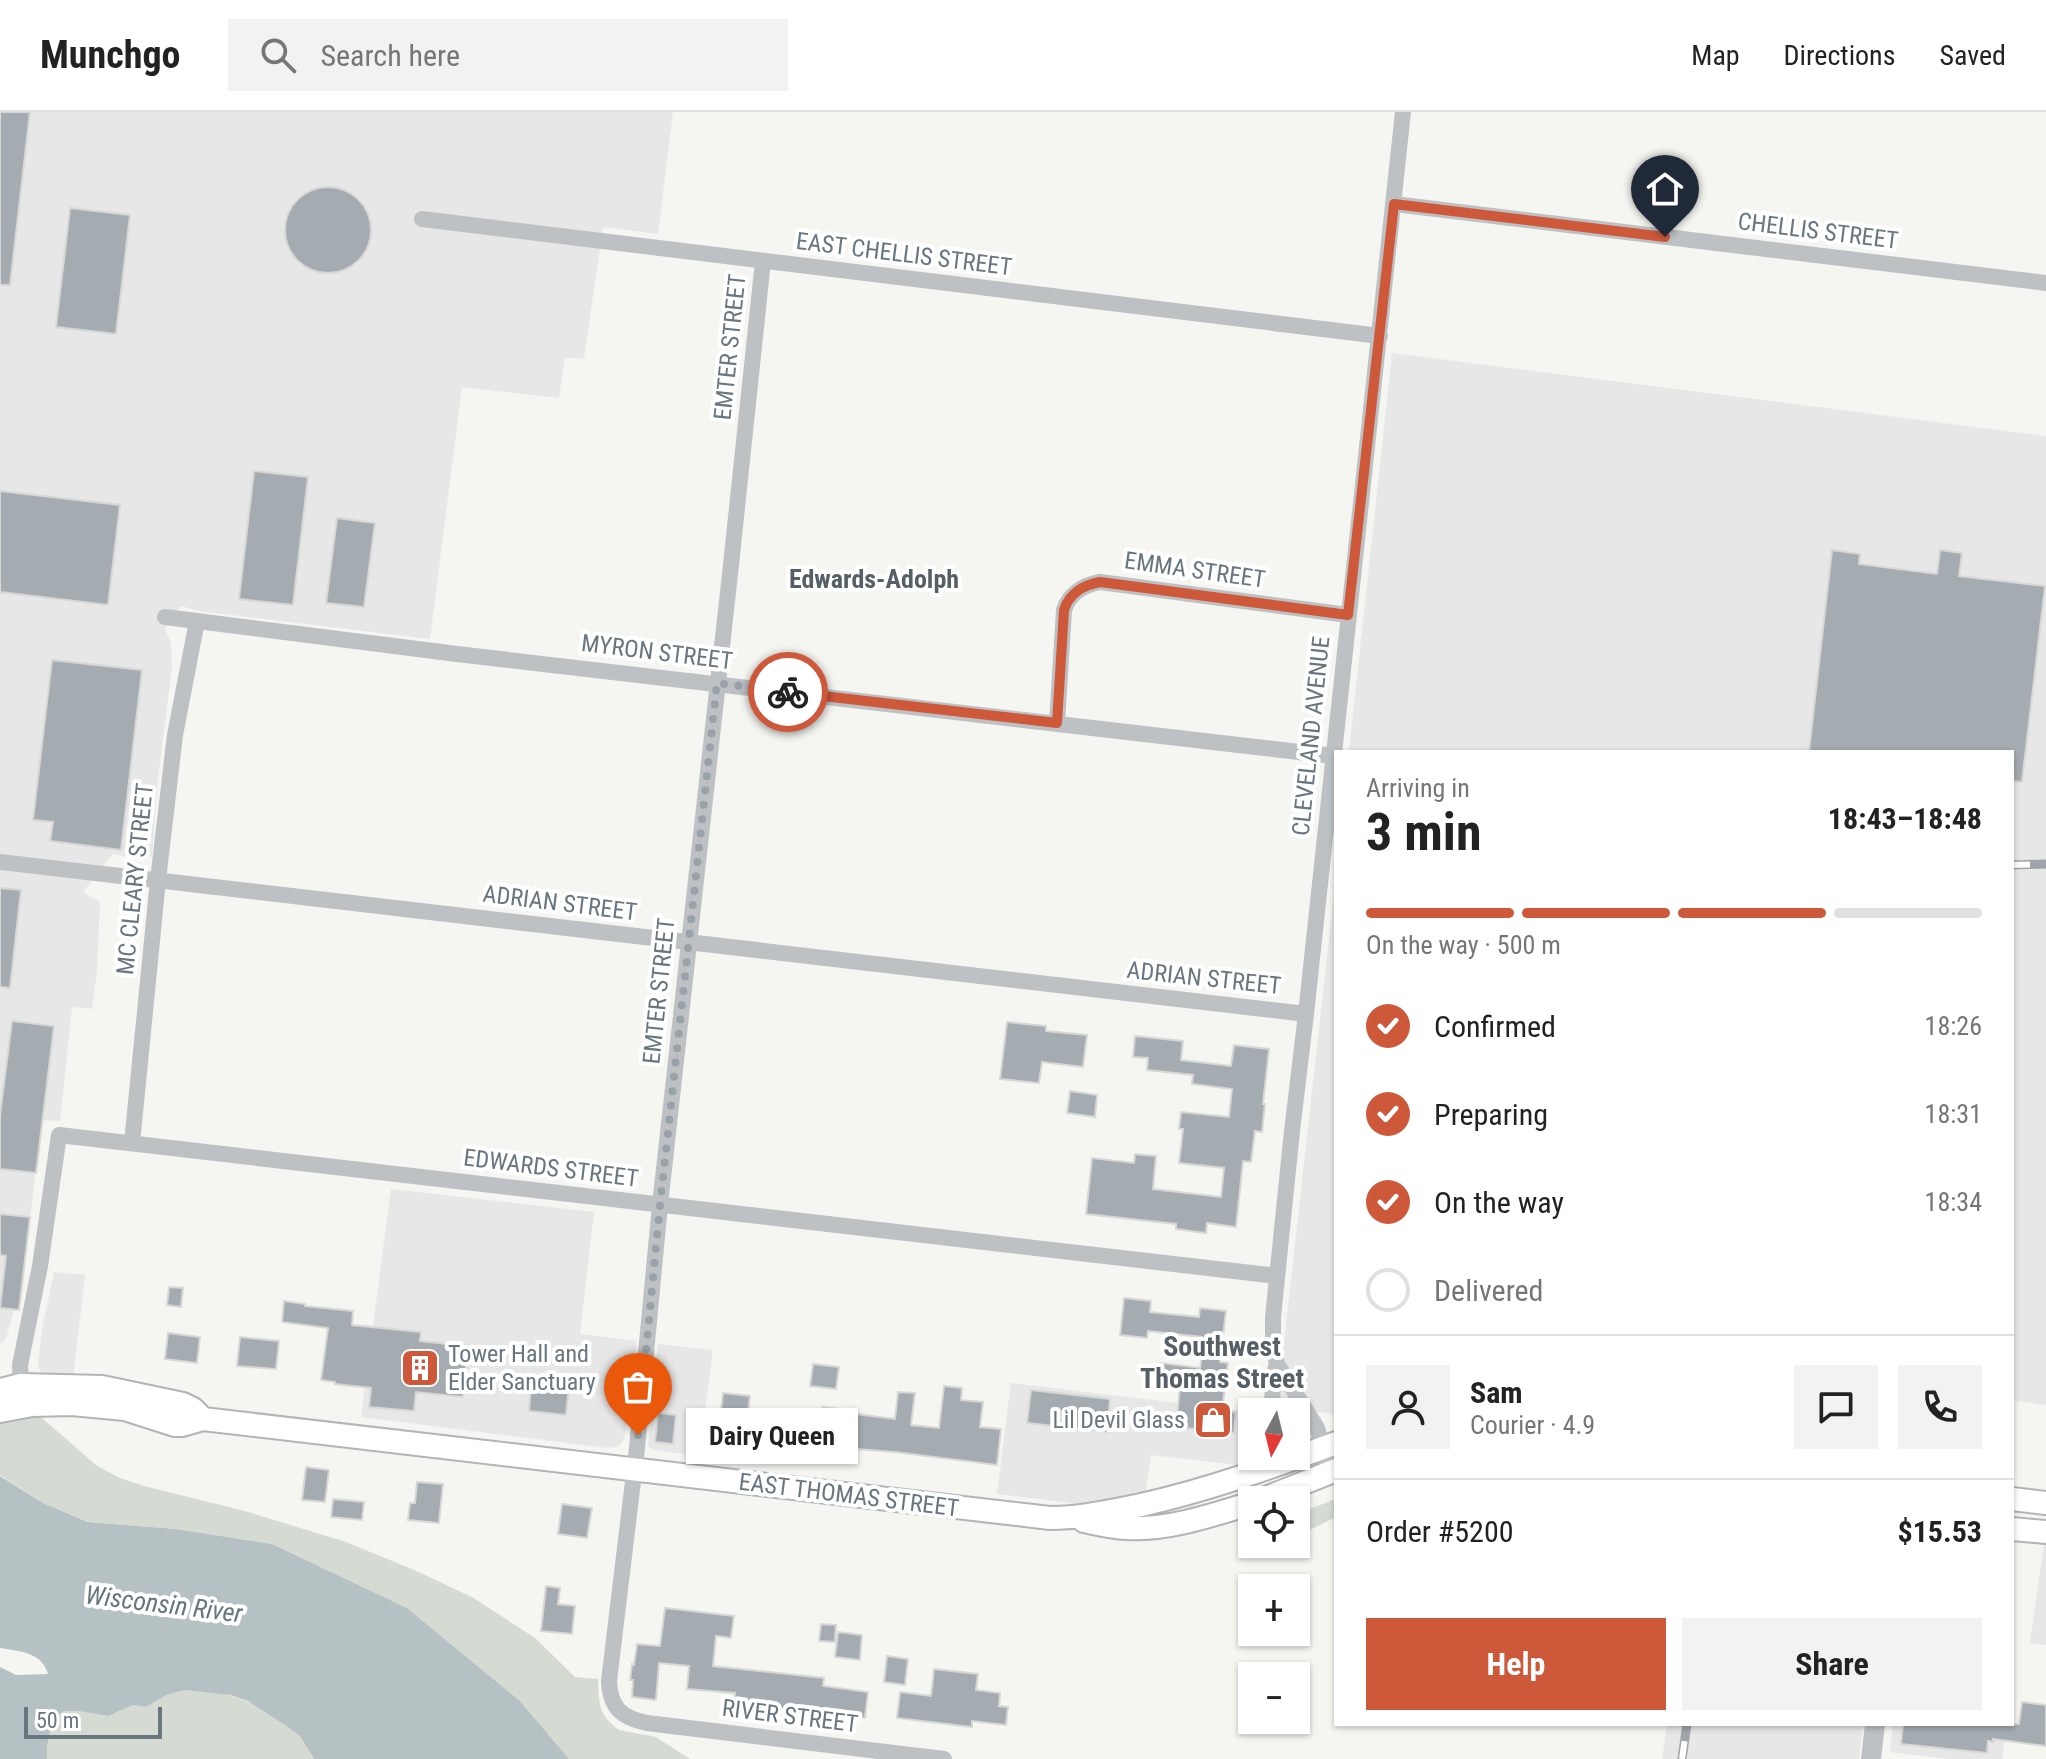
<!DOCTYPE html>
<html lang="en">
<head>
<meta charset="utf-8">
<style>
	:root { --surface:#fff; --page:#f2f2f2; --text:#222; --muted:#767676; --line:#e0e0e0; --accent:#ce593a }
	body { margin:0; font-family:"Roboto Condensed",sans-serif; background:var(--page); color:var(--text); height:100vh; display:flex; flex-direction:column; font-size:30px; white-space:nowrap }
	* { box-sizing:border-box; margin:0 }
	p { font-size:26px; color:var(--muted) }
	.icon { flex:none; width:44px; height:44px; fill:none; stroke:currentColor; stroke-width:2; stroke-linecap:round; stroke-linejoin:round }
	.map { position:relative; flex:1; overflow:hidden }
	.panel { position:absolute; left:1334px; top:638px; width:680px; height:976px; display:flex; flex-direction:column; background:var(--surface); border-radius:0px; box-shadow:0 2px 6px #0004 }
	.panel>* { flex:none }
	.needle { width:52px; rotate:187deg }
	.tools { position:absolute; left:1238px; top:1286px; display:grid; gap:16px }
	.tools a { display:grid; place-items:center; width:72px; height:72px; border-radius:0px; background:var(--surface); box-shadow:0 2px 6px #0004; font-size:40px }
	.scale { position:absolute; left:24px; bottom:20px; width:138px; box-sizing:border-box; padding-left:8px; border:4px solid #687680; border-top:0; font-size:22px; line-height:28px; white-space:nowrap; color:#687680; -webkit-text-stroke:6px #fff; paint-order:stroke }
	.pin { position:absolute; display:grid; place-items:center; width:68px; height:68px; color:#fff; margin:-82px -34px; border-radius:50% 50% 50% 0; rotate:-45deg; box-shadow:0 0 8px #0007 }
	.pin .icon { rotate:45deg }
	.courier { position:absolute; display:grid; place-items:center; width:80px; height:80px; margin:-40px; border:6px solid #ce593a; border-radius:50%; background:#fff; color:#222; box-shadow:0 2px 10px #0007 }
	.bubble { position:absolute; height:56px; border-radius:0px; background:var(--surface); box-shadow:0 2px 6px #0004; font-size:26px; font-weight:700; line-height:56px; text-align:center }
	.headline em { font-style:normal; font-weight:700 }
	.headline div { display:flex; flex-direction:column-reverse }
	.headline { display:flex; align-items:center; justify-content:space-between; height:136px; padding:0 32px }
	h1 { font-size:52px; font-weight:700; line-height:60px }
	.bar { display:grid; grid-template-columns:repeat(4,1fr); gap:12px 8px; align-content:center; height:96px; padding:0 32px }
	.bar i { height:10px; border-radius:6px; background:var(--line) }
	.bar .on { background:var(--accent) }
	.bar p { grid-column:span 4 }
	.line { display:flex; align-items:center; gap:20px; padding:0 32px; border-top:2px solid var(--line) }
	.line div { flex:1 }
	.round { display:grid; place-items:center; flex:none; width:84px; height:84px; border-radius:0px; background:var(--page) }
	ol { padding:0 32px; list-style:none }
	li { display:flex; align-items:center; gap:24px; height:88px }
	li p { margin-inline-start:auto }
	li .icon { padding:8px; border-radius:50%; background:var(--accent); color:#fff; stroke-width:4 }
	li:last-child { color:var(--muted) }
	li i { width:44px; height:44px; border:4px solid var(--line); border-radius:50% }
	.button { display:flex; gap:16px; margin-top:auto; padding:16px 32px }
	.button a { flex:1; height:92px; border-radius:0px; background:var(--accent); color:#fff; font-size:32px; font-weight:700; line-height:92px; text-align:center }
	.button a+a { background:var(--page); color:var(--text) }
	header { display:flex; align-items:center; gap:48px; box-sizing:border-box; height:112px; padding:0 40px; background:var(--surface); border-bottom:2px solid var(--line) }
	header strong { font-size:38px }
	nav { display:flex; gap:44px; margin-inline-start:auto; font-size:28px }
	.search { width:560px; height:72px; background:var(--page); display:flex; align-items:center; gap:20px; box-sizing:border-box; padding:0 28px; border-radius:0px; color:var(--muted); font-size:30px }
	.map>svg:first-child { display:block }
	.built { fill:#e6e7e6 }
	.green { fill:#d5dad2 }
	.water { fill:#b6c1c4 }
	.building { fill:#a5acb1; stroke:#d7d7d5; stroke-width:2 }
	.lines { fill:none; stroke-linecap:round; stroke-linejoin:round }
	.secondary-casing { stroke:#b0b5b8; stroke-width:26 }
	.minor { stroke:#bdc1c4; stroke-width:16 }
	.tertiary { stroke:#bdc1c4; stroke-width:20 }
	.secondary { stroke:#fff; stroke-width:22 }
	.rail-casing { stroke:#9fa5a9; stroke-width:9 }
	.rail { stroke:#fff; stroke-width:6; stroke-dasharray:18; stroke-linecap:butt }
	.done { stroke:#99a2a8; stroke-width:8; stroke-dasharray:0 14.4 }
	.route { stroke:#ce593a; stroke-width:10 }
	.labels { text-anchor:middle; stroke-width:8; stroke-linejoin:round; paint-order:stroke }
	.street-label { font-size:24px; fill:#687680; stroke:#fff }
	.poi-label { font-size:24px; fill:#687680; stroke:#fff; text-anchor:start }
	.neighbourhood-label { font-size:26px; font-weight:bold; fill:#555f66; stroke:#fff }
	.water-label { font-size:26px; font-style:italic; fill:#63777c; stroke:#fff }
	.quarter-label { font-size:28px; font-weight:bold; fill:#555f66; stroke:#fff }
</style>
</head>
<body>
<header>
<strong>Munchgo</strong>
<div class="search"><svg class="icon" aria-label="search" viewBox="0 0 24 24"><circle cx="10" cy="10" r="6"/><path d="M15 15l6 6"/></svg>Search here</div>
<nav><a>Map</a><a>Directions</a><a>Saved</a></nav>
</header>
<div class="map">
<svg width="2046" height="1647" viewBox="0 0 2046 1647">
	<rect width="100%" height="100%" fill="#f5f5f2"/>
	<path class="built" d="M0 0H673L658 122 603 115 584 247 565 245 559 286 462 275 430 527 199 499 181 494 165 517 171 531 172 556 158 666 152 744 143 747 113 742 83 780 100 790 97 858 92 897 72 895 60 1009 42 1008 19 1198H14L6 1227 0 1232Z
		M1392 241 2046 324V1293L2012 1288V640H1349Z
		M1336 765V1302L1293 1297 1281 1288 1279 1275Z
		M391 1077 594 1100 580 1222 637 1229 625 1323 622 1331 616 1335 607 1336 361 1305Z
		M54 1160 85 1163 73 1266 42 1263 38 1253 42 1218Z
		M658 1232 713 1238 699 1344 655 1338 648 1334Z
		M1011 1271 1252 1300 1247 1354 1151 1343 1143 1400 997 1382Z
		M2046 1417V1533L2030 1531Z
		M1667 1612H1863L1859 1647H1662Z
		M1893 1612H2007L2002 1647H1949L1890 1640Z"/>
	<path class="green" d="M35 1300 97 1354 120 1366 144 1374 245 1399 346 1430 414 1458 472 1485 535 1526 575 1565 598 1567C599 1591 598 1603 619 1618L656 1625 690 1647H569L520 1589 407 1496 272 1432 176 1417 89 1410 43 1391 0 1363V1307Z
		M1336 1387V1405L1296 1425V1402Z
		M185 1578C224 1576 275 1596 301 1625 306 1632 309 1640 314 1647H47C47 1629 49 1611 64 1599H78L108 1604 133 1593 146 1595 167 1583Z"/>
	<path class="water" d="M0 1364 43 1391 88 1410 176 1417 272 1432 407 1496 520 1589 569 1647H314L300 1624 288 1615 248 1589 230 1583 185 1578 167 1583 146 1595 133 1593 108 1604 78 1599H64C49 1611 47 1629 47 1647H0V1555L16 1563 48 1562C42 1540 19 1539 0 1536Z"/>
	<path class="building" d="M0 0H30L10 173H0Z
		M285 118a43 43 0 1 1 86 0a43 43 0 1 1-86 0Z
		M70 96 130 103 116 222 56 215Z
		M254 359 308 365 293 493 239 487Z
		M0 379 120 393 108 493 0 480Z
		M337 406 375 411 364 495 326 491Z
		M1832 438 1860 442 1859 452 1937 462 1940 438 1962 441 1959 464 2045 474 2022 670 2012 669V640H1809Z
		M52 548 142 558 121 738 50 729 53 710 33 708Z
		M0 776 21 778 10 876 0 875Z
		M12 909 54 914 36 1061 0 1057V1003Z
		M1007 910 1046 914V919L1087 923 1083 955 1042 950 1039 971 1000 967Z
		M1135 924 1183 929 1181 948 1231 954 1234 933 1269 937 1263 992H1265L1262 1020 1255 1019 1251 1050 1243 1049 1236 1115 1207 1111 1206 1121 1176 1117V1112L1086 1102 1092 1046 1134 1051 1135 1042 1156 1044 1153 1077 1221 1085 1224 1056 1179 1051 1183 1017H1179L1181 1000 1229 1005 1232 977 1192 972 1193 963 1147 958 1148 946 1133 945Z
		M1070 979 1097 983 1095 1005 1067 1001Z
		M0 1102 30 1105 19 1198 0 1196 6 1144 0 1143Z
		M169 1175 183 1176 181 1195 167 1193Z
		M1124 1186 1151 1189 1150 1200 1199 1205 1200 1196 1226 1199 1220 1250 1228 1251 1222 1298 1236 1300 1234 1321 1176 1315 1180 1273 1159 1271 1161 1251 1200 1256 1204 1229 1202 1228V1225L1148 1219 1147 1226 1120 1223Z
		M284 1189 305 1192V1194L353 1199 352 1213 421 1220 420 1229 468 1234 463 1285 416 1280 414 1299 369 1295 371 1276 335 1272V1270L321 1268 328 1216 282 1210Z
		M168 1221 200 1225 197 1251 165 1247Z
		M240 1225 279 1229 276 1257 237 1254Z
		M813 1252 839 1255 836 1277 810 1274Z
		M532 1263 570 1266 566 1303 529 1299Z
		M944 1274 962 1276 961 1288 983 1290 980 1315 1001 1317 997 1353 895 1340 819 1334 823 1295 848 1298V1301L895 1307 898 1280 915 1281 911 1313 939 1316Z
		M1031 1278 1110 1287 1107 1320 1027 1311Z
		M723 1281 750 1284 745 1327 718 1324Z
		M658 1301 676 1303 673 1332 655 1330Z
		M306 1355 329 1358 325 1390 302 1388Z
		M417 1370 443 1372 439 1411 408 1408 410 1391H415Z
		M333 1387 364 1390 362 1408 331 1405Z
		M562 1392 592 1396 587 1426 558 1422Z
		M546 1474 560 1476 558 1492 575 1494 572 1522 541 1519Z
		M665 1496 734 1504 731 1526 716 1524 713 1554 824 1566 823 1574 868 1580 865 1606 734 1592 735 1581 687 1577 689 1554 659 1551 656 1588 632 1585 633 1568H630L632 1552 634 1553 637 1532 660 1534Z
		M821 1512 836 1513 835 1530 819 1529Z
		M838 1520 862 1523 860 1548 835 1545Z
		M887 1544 908 1547 905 1573 884 1570Z
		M934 1557 978 1562 976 1578 1000 1581 999 1594 1008 1595 1006 1613 972 1609V1615L897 1606 900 1580 931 1584Z
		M2022 1590 2046 1593V1634L1993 1627V1630L1988 1629 1987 1641 1901 1632 1903 1612H2019Z"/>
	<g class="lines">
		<g class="secondary-casing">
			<path id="secondary" d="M0 1278 21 1273 102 1275 183 1292 193 1297 203 1307
				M0 1299 32 1293 72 1292 125 1297 175 1313H182L203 1307 1050 1406C1081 1406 1111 1399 1141 1393 1208 1378 1272 1355 1336 1331
				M2012 1387 2046 1391
				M1261 1388 1336 1358
				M1084 1409C1098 1412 1113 1416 1128 1416 1169 1418 1213 1403 1252 1391
				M2012 1417 2046 1420"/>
		</g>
		<path class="minor" d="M1394 92 2046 171
			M422 107 1380 224
			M763 149 730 462 660 1093 637 1336 609 1569C610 1596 622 1606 647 1611L944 1647
			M165 505 457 542 1333 644
			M1057 611 1064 498C1069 482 1083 473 1100 470L1348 503
			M0 750 1306 902
			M132 1031 158 768 175 623 197 509
			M21 1273 20 1253 40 1154 59 1023 1277 1164
			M1272 1300 1273 1264 1277 1252
			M1330 1361 1317 1316 1277 1252 1273 1232V1205L1292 1019 1306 902 1403 0"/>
		<path class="tertiary" d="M1871 1647 1875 1612"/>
		<use href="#secondary" class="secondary"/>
		<g class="rail-casing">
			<path id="rail" d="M2012 753 2046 752
				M1682 1647 1687 1612"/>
		</g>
		<use href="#rail" class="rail"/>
	</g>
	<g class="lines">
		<path class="done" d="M638 1323 660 1093 717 571 788 580"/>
		<path class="route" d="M788 580 1057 611 1064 498C1069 482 1083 473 1100 470L1348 503 1394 92 1665 125"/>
	</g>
	<defs>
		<g id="building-square" transform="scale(2)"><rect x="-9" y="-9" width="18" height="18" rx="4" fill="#ce593a" stroke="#fff"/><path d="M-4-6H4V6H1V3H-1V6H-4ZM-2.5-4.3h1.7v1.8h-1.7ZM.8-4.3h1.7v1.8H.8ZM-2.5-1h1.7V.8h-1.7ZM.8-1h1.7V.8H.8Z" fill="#fff"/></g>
		<g id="shop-square" transform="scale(2)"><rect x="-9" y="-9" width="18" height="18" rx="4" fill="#ce593a" stroke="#fff"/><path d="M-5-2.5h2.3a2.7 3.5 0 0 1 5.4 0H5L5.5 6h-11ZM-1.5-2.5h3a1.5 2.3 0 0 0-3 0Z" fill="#fff"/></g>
	</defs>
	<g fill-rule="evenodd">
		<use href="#building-square" x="420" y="1256"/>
		<use href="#shop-square" x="1213" y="1308"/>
	</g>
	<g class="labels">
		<g class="street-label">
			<text transform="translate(1818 119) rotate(7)" y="8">CHELLIS STREET</text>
			<text transform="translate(904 142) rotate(7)" y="8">EAST CHELLIS STREET</text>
			<text transform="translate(730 235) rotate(-84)" y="8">EMTER STREET</text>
			<text transform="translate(1195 458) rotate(8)" y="8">EMMA STREET</text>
			<text transform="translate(657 540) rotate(7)" y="8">MYRON STREET</text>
			<text transform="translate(1311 624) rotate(-84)" y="8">CLEVELAND AVENUE</text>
			<text transform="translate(135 767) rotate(-84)" y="8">MC CLEARY STREET</text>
			<text transform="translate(560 791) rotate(7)" y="8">ADRIAN STREET</text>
			<text transform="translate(1204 866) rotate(6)" y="8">ADRIAN STREET</text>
			<text transform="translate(659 879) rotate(-84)" y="8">EMTER STREET</text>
			<text transform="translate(551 1056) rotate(7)" y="8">EDWARDS STREET</text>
			<text transform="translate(849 1383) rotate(7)" y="8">EAST THOMAS STREET</text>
			<text transform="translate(790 1604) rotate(7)" y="8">RIVER STREET</text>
		</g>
		<g class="poi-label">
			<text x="448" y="1250">Tower Hall and<tspan x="448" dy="28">Elder Sanctuary</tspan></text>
			<text x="1185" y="1316" text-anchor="end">Lil Devil Glass</text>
		</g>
		<g class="neighbourhood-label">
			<text x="874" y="476">Edwards-Adolph</text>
		</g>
		<g class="water-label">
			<text transform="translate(164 1492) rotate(7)" y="9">Wisconsin River</text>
		</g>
		<g class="quarter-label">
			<text x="1222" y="1244">Southwest<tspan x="1222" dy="32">Thomas Street</tspan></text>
		</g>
	</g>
</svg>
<div class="tools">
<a><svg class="needle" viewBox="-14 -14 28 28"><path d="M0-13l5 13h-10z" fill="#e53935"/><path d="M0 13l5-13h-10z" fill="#767676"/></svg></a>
<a><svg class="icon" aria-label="locate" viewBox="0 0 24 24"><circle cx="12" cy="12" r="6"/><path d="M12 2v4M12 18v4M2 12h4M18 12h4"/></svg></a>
<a>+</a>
<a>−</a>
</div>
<div class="scale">50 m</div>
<div class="pin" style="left:638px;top:1323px;background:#ea580c"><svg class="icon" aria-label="bag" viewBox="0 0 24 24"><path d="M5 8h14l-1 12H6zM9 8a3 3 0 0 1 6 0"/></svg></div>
<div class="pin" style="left:1665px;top:125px;background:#1f2937"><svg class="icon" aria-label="home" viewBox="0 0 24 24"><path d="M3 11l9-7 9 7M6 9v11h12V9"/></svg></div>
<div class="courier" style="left:788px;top:580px"><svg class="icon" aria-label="bike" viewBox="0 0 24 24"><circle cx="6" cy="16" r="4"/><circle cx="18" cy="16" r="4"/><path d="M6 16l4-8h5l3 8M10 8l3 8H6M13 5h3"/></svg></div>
<div class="bubble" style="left:686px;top:1296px;width:172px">Dairy Queen</div>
<section class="panel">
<div class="headline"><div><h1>3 min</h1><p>Arriving in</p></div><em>18:43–18:48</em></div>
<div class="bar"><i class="on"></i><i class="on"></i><i class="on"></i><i></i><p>On the way · 500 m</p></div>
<ol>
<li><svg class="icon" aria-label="check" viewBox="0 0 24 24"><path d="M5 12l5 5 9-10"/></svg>Confirmed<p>18:26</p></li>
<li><svg class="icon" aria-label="check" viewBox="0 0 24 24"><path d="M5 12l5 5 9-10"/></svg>Preparing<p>18:31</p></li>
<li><svg class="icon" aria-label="check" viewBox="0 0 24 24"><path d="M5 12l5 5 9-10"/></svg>On the way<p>18:34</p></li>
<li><i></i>Delivered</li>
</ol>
<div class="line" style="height:144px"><a class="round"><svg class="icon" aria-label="person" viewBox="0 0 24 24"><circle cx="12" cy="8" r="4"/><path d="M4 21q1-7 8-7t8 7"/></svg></a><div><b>Sam</b><p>Courier · 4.9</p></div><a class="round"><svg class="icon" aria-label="chat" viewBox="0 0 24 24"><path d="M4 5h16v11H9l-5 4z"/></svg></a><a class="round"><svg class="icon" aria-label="phone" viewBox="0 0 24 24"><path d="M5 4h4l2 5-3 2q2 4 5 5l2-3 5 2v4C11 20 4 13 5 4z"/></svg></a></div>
<div class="line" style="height:104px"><div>Order #5200</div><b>$15.53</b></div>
<div class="button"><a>Help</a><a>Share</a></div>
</section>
</div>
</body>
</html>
